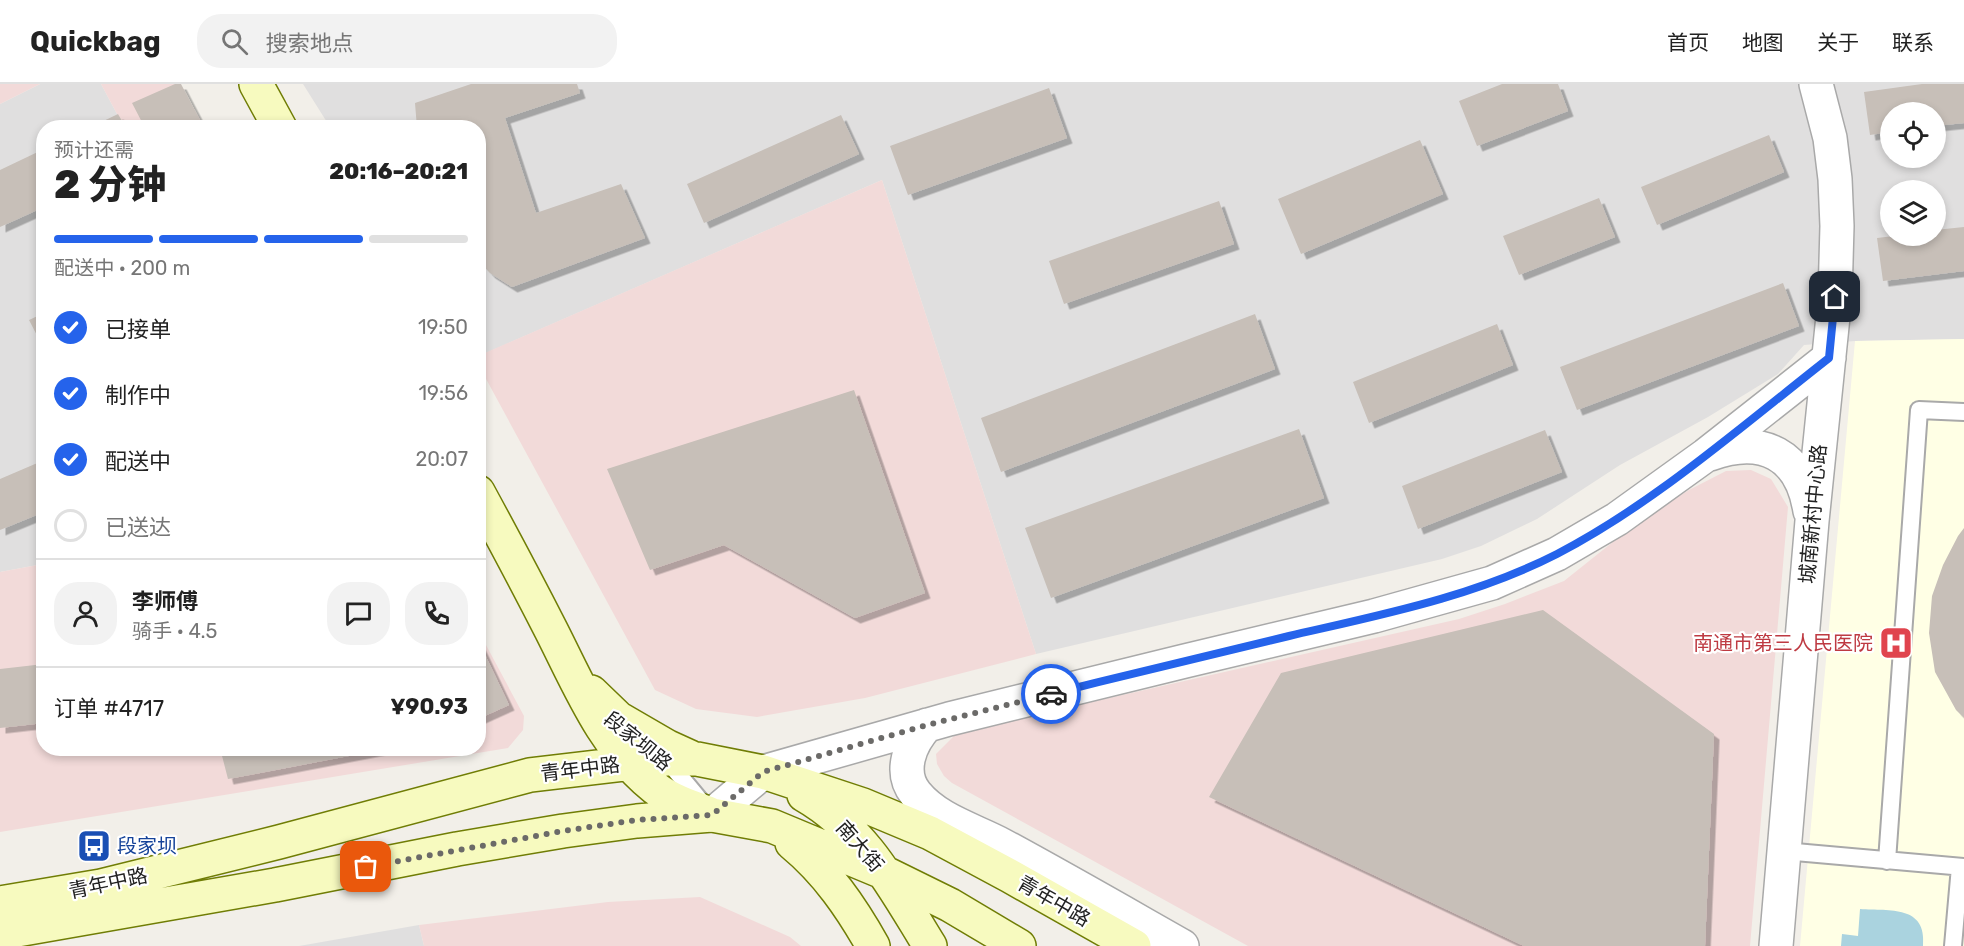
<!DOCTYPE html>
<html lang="zh">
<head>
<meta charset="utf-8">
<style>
	:root { --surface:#fff; --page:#f2f2f2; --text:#222; --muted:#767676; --line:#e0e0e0; --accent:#2563eb }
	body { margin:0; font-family:Rubik,"Noto Sans SC",sans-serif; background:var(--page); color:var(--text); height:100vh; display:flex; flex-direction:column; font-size:22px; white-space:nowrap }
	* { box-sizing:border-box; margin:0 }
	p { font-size:20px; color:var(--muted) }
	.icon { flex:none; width:33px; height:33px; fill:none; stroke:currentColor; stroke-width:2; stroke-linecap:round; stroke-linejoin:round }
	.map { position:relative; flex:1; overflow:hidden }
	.sheet { position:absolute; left:36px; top:36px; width:450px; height:636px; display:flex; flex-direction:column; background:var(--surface); border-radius:24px; box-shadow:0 3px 9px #0003 }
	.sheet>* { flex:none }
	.controls { position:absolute; left:1880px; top:18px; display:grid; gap:12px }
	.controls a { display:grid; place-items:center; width:66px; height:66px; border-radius:50%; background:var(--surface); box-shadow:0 3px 9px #0003; font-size:30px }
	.pin { position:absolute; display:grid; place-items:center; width:51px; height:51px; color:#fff; margin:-26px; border-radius:12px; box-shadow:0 3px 9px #0006 }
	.courier { position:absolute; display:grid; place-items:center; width:60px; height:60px; margin:-30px; border:4px solid #2563eb; border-radius:50%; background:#fff; color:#222; box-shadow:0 2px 8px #0007 }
	.summary em { font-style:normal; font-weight:800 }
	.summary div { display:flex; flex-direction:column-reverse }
	.summary { display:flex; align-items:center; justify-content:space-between; height:102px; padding:0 18px }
	h1 { font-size:39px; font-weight:800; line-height:45px }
	.bar { display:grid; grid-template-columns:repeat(4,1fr); gap:9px 6px; align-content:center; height:72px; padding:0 18px }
	.bar i { height:8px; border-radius:4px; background:var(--line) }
	.bar .selected { background:var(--accent) }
	.bar p { grid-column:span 4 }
	.line { display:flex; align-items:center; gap:15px; padding:0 18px; border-top:2px solid var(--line) }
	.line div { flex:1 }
	.round { display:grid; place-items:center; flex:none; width:63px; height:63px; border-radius:24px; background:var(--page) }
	ol { padding:0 18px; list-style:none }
	li { display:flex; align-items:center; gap:18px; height:66px }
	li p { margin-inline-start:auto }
	li .icon { padding:6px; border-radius:50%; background:var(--accent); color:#fff; stroke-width:4 }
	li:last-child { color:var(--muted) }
	li i { width:33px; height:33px; border:3px solid var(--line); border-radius:50% }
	header { display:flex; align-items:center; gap:36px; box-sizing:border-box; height:84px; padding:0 30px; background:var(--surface); border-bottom:2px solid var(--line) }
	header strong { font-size:28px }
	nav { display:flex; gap:33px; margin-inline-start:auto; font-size:21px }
	.search { width:420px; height:54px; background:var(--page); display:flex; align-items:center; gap:15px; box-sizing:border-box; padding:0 21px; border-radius:24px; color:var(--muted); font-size:22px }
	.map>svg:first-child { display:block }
	.residential { fill:#e0dfdf; fill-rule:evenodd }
	.commercial { fill:#f2dad9 }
	.education { fill:#ffffe5 }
	.water { fill:#aad3df }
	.building { fill:#c7bfb8; filter:url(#shadow) }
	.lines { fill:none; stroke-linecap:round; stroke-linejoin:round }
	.lane-casing { stroke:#a9a9a9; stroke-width:20 }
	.street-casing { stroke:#a9a9a9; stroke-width:36 }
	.secondary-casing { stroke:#707d05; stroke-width:36 }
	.lane { stroke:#fff; stroke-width:16 }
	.street { stroke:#fff; stroke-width:33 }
	.secondary { stroke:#f7fabf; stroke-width:33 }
	.done { stroke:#6b6a68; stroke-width:6; stroke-dasharray:0 10.8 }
	.route { stroke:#2563eb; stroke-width:8 }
	.labels { text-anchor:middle; stroke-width:4.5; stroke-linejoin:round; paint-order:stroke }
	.street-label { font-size:20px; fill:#222; stroke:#fff }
	.health-label { font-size:20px; fill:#be3a42; stroke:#fff; text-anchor:end }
	.transit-label { font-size:20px; fill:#164399; stroke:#fff; text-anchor:start }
</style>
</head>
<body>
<header>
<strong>Quickbag</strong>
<div class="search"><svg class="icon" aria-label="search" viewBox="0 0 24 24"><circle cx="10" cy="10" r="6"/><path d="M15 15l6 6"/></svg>搜索地点</div>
<nav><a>首页</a><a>地图</a><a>关于</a><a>联系</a></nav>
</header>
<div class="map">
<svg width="1964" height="862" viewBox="0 0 1964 862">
	<defs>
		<filter id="shadow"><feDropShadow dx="5.5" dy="5.5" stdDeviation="0" flood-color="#0004"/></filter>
	</defs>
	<rect width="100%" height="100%" fill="#f2efe9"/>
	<path class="residential" d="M40 0H101L124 43 44 44 43 480 0 488V20Z
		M303 0H1964V255L1855 257 1804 261 1778 290 1708 333 1620 381 1537 435 1481 462 1442 475 1036 570 882 96 479 272 478 44 330 43ZM1890 28H1935V74H1890ZM1890 106H1935V152H1890Z
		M419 841 424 862H299Z"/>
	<path class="commercial" d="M0 0H40L0 20Z
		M101 0H180L204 43H124Z
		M882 96 1036 570 865 614 757 633 696 625 655 606 479 282 478 272Z
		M1751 386 1771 395 1788 423 1750 862H1248L952 699 944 692 937 680 936 670 958 648 1459 535 1505 520 1564 497 1643 434 1689 406 1726 387Z
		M43 480 44 664H478L479 548 524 632 523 646 508 664 0 748V488Z
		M700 813 790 853 801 862H424L419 841 608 818Z"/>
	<path class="education" d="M1964 255V862H1800L1855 257Z"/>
	<path class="water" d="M1860 825C1890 827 1927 821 1923 862H1841L1842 850 1858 852Z"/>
	<path class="building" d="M175 0H181L204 44H145L132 19Z
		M471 0H577L580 9 505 34 536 129 621 100 645 154 512 203 490 189 478 176V44H417L415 19Z
		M1502 0H1558L1568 27 1477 62 1459 17Z
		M1922 0H1964V39L1935 42V28H1890V48L1870 51 1864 8Z
		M1049 4 1067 54 908 111 890 62Z
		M118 30 126 44H89Z
		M841 31 859 70 704 139 687 100Z
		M1769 51 1784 88 1657 141 1641 103Z
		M1420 56 1443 110 1301 170 1278 115Z
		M44 65V123L0 143V86Z
		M1599 114 1615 153 1519 191 1503 152Z
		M1219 117 1234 160 1064 220 1049 177Z
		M1964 143V187L1883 197 1877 154 1894 152H1935V146Z
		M1783 199 1799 242 1577 326 1560 283Z
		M44 229V265L29 236Z
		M1255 230 1275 285 1001 388 981 334Z
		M1497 240 1513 281 1369 339 1353 298Z
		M854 306 925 509 855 534 724 461 650 486 607 385Z
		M1299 345 1324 414 1051 514 1025 444Z
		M1545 346 1562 388 1418 445 1402 402Z
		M42 377 44 428 0 446V395Z
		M1964 444V634L1956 626 1935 588 1929 549 1932 512 1943 481 1958 452Z
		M1543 526 1714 650 1705 862H1524L1209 713 1281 589Z
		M478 556 509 621 478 635Z
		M44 580V639L0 644V585Z
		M220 664H380V666L228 695Z"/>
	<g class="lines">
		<g class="lane-casing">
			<path id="lane" d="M665 674 704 721
				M1784 767 1964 783
				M1887 777 1919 326 1964 328
				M1953 862 1960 783"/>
		</g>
		<g class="street-casing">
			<path id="street" d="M1710 370C1763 351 1801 370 1810 427
				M927 641C910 659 898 688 916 710 937 736 974 746 1002 761 1063 794 1122 828 1182 862
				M712 731 763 688 949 635 1185 577 1374 532 1492 499 1557 470 1617 435 1706 371 1829 274
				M1776 862 1812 437 1835 213 1837 142 1835 95 1830 54 1816 0"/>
		</g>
		<g class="secondary-casing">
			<path id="secondary" d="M256 0 280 44
				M478 408C503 454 527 499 551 546 580 603 603 662 655 704 670 716 691 723 708 729
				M591 608 618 634 668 663 690 673
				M804 711C865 746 894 804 930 862
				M792 759C827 788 851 823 873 862
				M0 819 101 802 279 758 530 691 666 675H697L763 688 863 721 930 749 1010 792 1134 862
				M0 849 275 801 457 765 563 747 637 737 712 731 772 742 885 789 950 821 1019 862"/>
		</g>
		<use href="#lane" class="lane"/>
		<use href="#street" class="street"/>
		<use href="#secondary" class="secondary"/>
	</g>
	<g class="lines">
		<path class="done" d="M366 783 563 747 637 736 712 731 763 688 927 641 1051 610"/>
		<path class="route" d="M1051 610C1130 590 1209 571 1289 552 1380 531 1473 513 1557 470 1655 419 1742 342 1829 274L1835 213"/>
	</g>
	<defs>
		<g id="hospital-square" transform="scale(1.725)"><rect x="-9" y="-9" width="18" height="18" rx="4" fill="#e0444e" stroke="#fff"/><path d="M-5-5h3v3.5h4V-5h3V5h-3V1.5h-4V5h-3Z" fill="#fff"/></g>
		<g id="bus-square" transform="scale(1.725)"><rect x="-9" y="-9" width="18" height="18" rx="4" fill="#1a4fb4" stroke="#fff"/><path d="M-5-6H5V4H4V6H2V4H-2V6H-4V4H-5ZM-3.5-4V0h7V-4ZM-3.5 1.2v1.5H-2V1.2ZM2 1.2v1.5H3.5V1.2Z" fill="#fff"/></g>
	</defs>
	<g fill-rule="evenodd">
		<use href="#hospital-square" x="1896" y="559"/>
		<use href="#bus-square" x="94" y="762"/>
	</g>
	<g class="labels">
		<g class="street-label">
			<text transform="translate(1813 430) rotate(-85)" y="7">城南新村中心路</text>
			<text transform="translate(638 657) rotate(39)" y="7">段家坝路</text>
			<text transform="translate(580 685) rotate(-7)" y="7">青年中路</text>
			<text transform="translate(860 762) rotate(49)" y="7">南大街</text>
			<text transform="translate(108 799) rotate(-12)" y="7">青年中路</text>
			<text transform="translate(1054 817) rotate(30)" y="7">青年中路</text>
		</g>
		<g class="health-label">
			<text x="1873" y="566">南通市第三人民医院</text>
		</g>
		<g class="transit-label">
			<text x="117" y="769">段家坝</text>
		</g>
	</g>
</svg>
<div class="controls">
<a><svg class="icon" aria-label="locate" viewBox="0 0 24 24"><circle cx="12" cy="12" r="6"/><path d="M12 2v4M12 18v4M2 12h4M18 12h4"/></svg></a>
<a><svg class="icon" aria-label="layers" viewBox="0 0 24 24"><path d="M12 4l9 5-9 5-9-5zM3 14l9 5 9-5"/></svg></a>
</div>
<div class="pin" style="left:366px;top:783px;background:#ea580c"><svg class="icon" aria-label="bag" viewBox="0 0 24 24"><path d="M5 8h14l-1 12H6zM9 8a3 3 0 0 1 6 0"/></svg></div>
<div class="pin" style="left:1835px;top:213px;background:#1f2937"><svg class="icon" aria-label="home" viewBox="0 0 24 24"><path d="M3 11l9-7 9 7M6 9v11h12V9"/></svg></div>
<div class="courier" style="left:1051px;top:610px"><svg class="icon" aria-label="car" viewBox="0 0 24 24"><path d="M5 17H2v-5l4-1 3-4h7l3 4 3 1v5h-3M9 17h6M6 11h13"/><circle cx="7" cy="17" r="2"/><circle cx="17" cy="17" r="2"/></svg></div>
<section class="sheet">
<div class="summary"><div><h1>2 分钟</h1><p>预计还需</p></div><em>20:16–20:21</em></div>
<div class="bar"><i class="selected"></i><i class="selected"></i><i class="selected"></i><i></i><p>配送中 · 200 m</p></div>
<ol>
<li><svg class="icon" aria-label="check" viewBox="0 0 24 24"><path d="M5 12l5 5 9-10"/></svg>已接单<p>19:50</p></li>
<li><svg class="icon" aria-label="check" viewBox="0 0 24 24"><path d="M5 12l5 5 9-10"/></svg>制作中<p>19:56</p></li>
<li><svg class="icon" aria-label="check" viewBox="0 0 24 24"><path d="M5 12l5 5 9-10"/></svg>配送中<p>20:07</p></li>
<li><i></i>已送达</li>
</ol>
<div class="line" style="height:108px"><a class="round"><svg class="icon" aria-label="person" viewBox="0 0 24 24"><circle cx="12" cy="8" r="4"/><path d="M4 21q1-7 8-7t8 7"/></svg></a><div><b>李师傅</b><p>骑手 · 4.5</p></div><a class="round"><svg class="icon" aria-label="chat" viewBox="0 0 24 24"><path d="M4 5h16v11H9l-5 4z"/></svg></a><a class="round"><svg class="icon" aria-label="phone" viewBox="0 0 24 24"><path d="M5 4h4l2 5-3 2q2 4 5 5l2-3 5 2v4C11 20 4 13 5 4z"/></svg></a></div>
<div class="line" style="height:78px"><div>订单 #4717</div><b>¥90.93</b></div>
</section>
</div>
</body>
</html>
